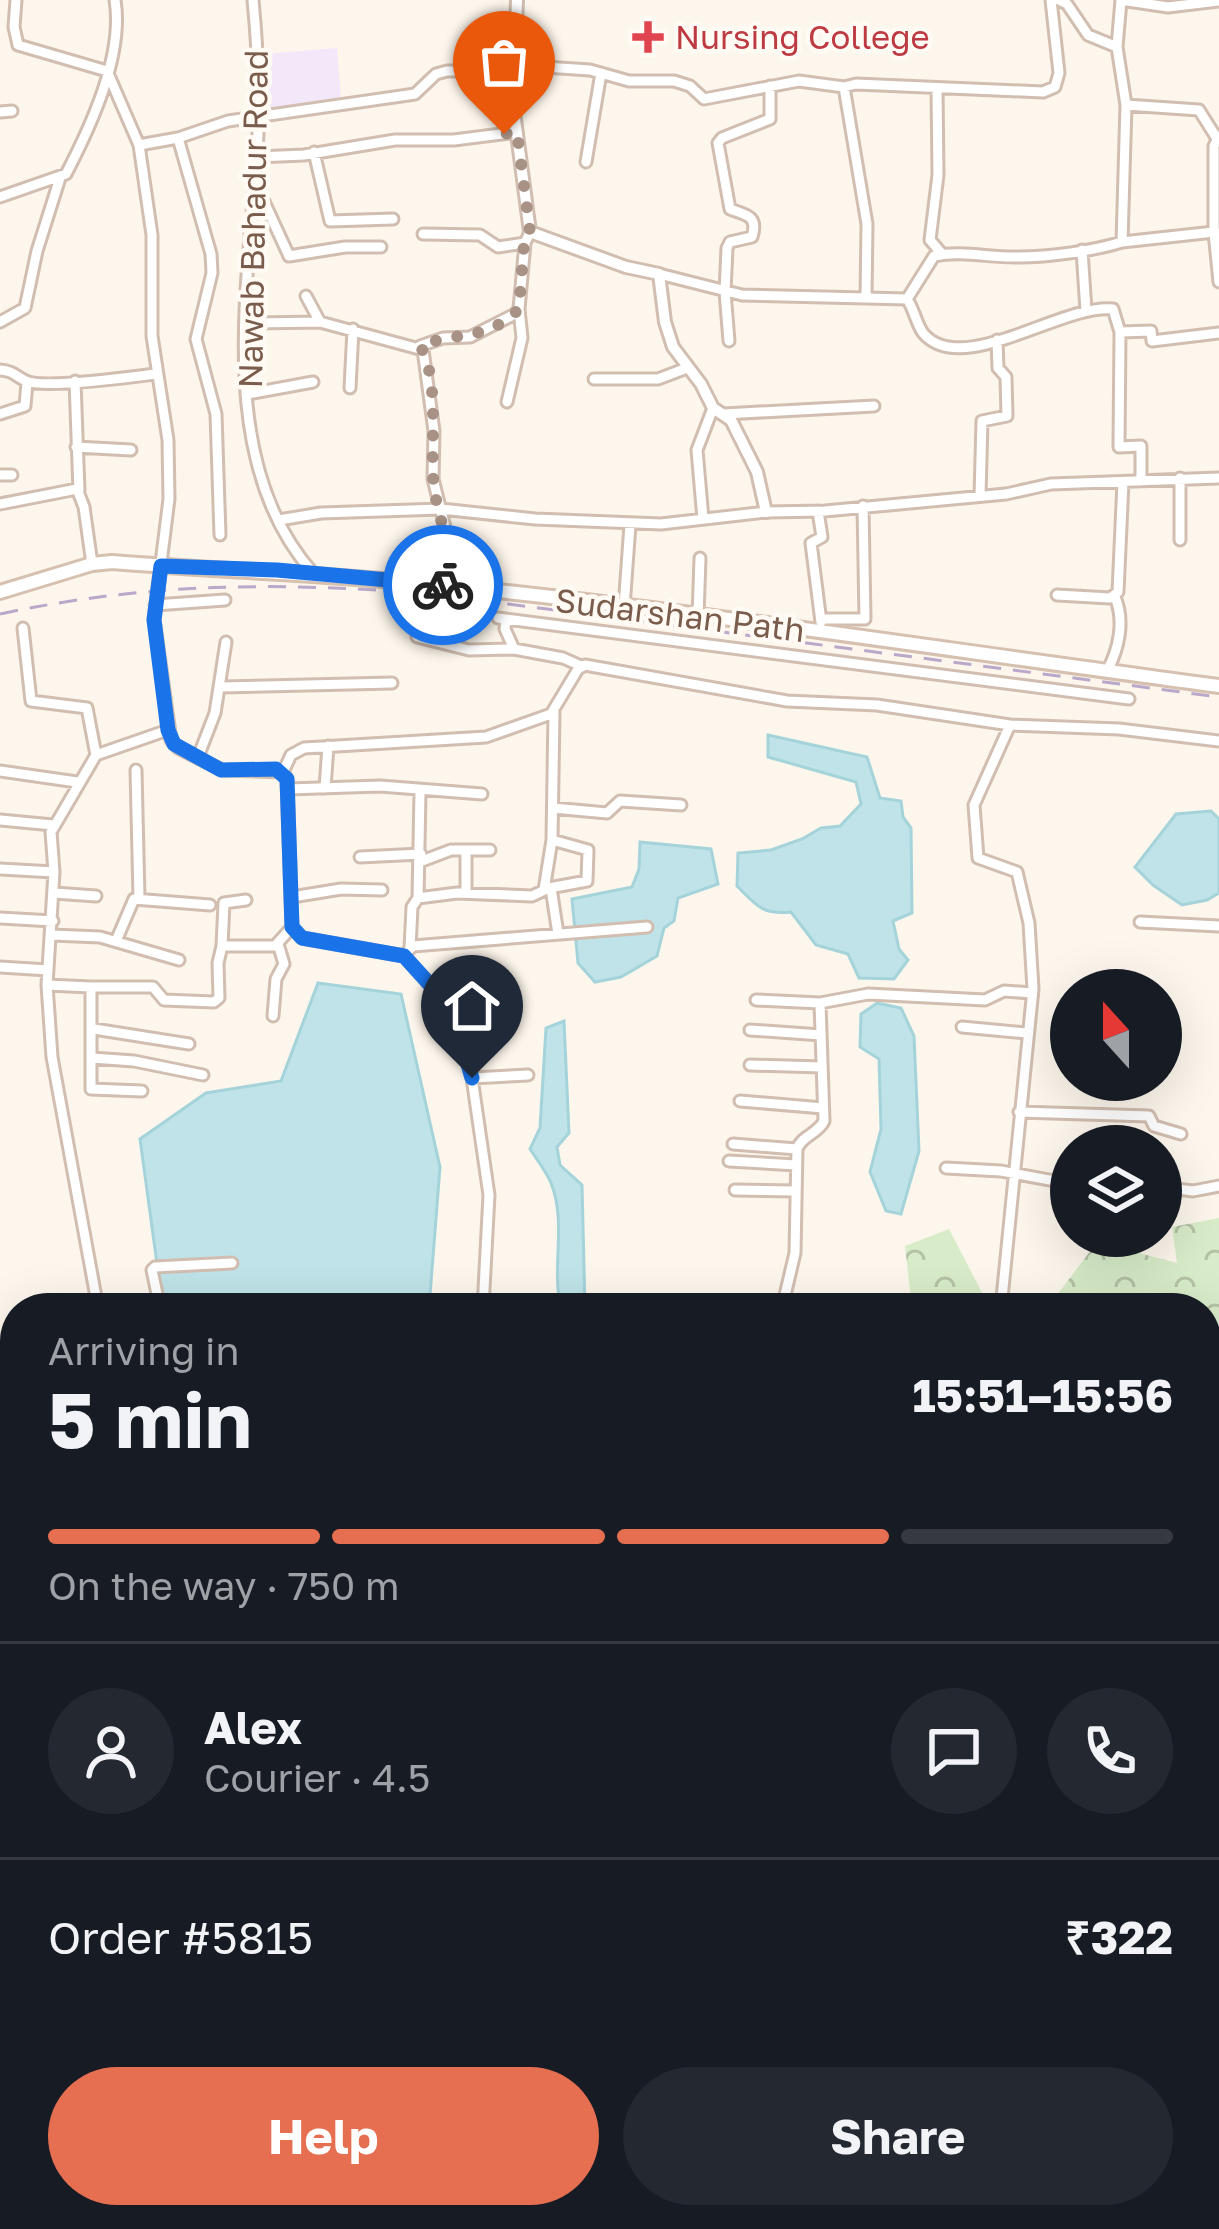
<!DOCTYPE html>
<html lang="en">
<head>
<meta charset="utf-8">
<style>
	:root { --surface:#171b24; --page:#242831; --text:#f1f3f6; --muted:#9ea1a6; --line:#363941; --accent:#e76f51 }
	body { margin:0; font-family:"Golos Text",sans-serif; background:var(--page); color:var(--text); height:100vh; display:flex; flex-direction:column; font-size:45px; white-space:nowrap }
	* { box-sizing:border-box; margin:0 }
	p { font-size:39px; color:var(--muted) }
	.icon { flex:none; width:66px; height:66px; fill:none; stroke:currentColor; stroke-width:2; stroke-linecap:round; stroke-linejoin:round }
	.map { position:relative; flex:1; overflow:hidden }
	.details { position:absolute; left:0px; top:1293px; width:1221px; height:936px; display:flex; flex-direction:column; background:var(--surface); border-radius:48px 48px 0 0; box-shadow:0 12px 48px #0002 }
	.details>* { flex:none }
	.needle { width:78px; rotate:339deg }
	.tools { position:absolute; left:1050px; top:969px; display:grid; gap:24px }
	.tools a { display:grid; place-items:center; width:132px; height:132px; border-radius:50%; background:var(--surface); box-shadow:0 12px 48px #0002; font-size:60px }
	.pin { position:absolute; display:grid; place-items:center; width:102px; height:102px; color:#fff; margin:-123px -51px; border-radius:50% 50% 50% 0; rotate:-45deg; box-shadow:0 0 12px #0007 }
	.pin .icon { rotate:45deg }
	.courier { position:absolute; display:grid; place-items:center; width:120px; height:120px; margin:-60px; border:9px solid #1a73e8; border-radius:50%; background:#fff; color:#222; box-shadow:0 3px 15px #0007 }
	.summary em { font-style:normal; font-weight:700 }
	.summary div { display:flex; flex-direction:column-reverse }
	.summary { display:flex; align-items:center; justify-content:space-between; height:204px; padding:0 48px }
	h1 { font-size:78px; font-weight:700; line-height:90px }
	.bar { display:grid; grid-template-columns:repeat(4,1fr); gap:18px 12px; align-content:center; height:144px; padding:0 48px }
	.bar i { height:15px; border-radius:9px; background:var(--line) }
	.bar .current { background:var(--accent) }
	.bar p { grid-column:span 4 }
	.line { display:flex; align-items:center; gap:30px; padding:0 48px; border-top:3px solid var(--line) }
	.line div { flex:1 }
	.round { display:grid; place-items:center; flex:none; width:126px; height:126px; border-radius:63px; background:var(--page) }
	.cta { display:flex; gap:24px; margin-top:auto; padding:24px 48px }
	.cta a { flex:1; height:138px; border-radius:72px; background:var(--accent); color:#fff; font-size:48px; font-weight:700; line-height:138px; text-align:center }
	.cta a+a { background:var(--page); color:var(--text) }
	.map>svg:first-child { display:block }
	.education { fill:#f3e8fa }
	.forest { fill:url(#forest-crowns) }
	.water { fill:#bfe3e8; stroke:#a5d3da; stroke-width:3 }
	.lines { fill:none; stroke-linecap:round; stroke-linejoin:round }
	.minor-casing { stroke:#d1beb0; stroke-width:15 }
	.tertiary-casing { stroke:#d1beb0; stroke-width:16 }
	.secondary-casing { stroke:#d6c0b0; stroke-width:18 }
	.minor { stroke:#fff; stroke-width:9 }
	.tertiary { stroke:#fff; stroke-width:10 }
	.secondary { stroke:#fff; stroke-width:12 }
	.rail { stroke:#b9a8c9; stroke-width:3; stroke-dasharray:18 12; stroke-linecap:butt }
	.done { stroke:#a89285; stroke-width:12; stroke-dasharray:0 21.6 }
	.route { stroke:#1a73e8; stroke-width:15 }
	.health-dot { fill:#e0444e; stroke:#fffaf3; stroke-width:4.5 }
	.labels { text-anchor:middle; stroke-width:9; stroke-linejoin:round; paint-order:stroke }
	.health-label { font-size:33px; fill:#be3a42; stroke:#fffaf3; text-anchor:start }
	.street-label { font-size:33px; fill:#7a5c4d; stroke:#fffaf3 }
</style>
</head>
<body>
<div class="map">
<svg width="1219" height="2229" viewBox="0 0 1219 2229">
	<defs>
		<pattern id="forest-crowns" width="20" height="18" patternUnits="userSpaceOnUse" patternTransform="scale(3)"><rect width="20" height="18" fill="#d8ecc9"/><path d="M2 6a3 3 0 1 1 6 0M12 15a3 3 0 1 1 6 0" fill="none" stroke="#b4c2a5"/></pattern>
	</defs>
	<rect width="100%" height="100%" fill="#fdf6ec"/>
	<path class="education" d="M337 48 341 99 268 115 263 54Z"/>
	<path class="forest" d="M1219 1218V1531L1206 1523V1308H1047L1097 1242 1177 1263 1172 1227Z
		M949 1229 990 1308H912L905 1246Z
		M1206 1567 1219 1568V1705L1210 1702 1206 1692Z"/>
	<path class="water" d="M768 735 867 757 880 798 901 801 903 817 911 828 912 913 893 921 899 949 908 960 894 979 859 978 848 954 816 945 791 912C762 915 757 906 737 886L738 853 771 850 802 839 821 828 840 826 861 804 856 782 768 757Z
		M1211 811 1219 819V893L1207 900 1182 905 1153 885 1135 867 1176 814Z
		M640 842 711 849 718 884 678 898 674 921 664 928 657 956 621 977 595 982 578 963 572 899 632 887 639 869Z
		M318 983 401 994 440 1167 429 1308H163L140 1139 206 1093 281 1081Z
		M877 1003 901 1008 914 1036 919 1151 901 1214 886 1211 870 1172 881 1129 879 1059 860 1047 861 1014Z
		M564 1021 569 1133 557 1147 560 1165 582 1185 585 1308H561C551 1267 567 1223 551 1183 546 1171 537 1160 530 1149L540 1128 546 1028Z"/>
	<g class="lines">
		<g class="minor-casing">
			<path id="minor" d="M16 0 14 27 18 45 107 71 139 145 152 235V336L168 440 169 499 154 619 171 740 178 748 222 770 283 772 287 779 292 927 302 938 404 956 452 1009 472 1078 489 1195 483 1308
				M253 0C258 51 260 105 257 156 247 290 216 464 313 573
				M1059 0 1067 4 1088 35 1117 47 1121 0 1168 7 1219 1
				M1117 47 1126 105 1122 242 1214 232V146L1219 136
				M514 65 590 70 629 81H674L690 86 704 99 799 81 844 87 856 84 1043 92 1055 87 1059 73 1051 0
				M844 87 867 224 866 297
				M937 89 938 175 930 240 942 254
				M1126 105 1199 110 1216 137
				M0 112 12 111
				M178 138 211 254 212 273 196 339 216 414 220 535
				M139 145 178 138 228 121 415 94 436 74 447 71H513
				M314 152 330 221 393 219
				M257 157 304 155 395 140H454L517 132
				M586 162 601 73
				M254 180 289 256 345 247H381
				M0 197 66 174C91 126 124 55 115 0
				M1219 233 1214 232 1219 282
				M423 234 480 235 498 247 525 243
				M1082 250 1086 311
				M659 274 742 295 907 299C914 309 916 323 923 333 961 379 1063 303 1113 309L1120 332 1119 447 1141 446V481
				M306 296 320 322
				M907 299 934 256C963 250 990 258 1019 257 1049 257 1093 251 1122 242
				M0 322 25 308 37 251 60 178
				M245 323 320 322 423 350 434 431 433 479 447 535 444 585
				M1120 332 1151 331 1152 341 1219 333
				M729 341 725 292 727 248 730 242 752 237C759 215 745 215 730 209L718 143 722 138 770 119V86
				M420 346 443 338 470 337 515 314 519 309 525 243 530 232
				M0 370C14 371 15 376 26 381 44 389 132 377 155 374
				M594 379H658L687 368
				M75 381 79 491
				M350 388 353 329
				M248 394 313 382
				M507 402 522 338 519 309
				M0 414 25 406 27 382
				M724 414 874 406
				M76 447 131 450
				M0 475H12
				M980 496 982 421 1007 416 1006 377 998 368 997 340
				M0 504 77 489 84 507 92 564
				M818 511 822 537 811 543 821 622
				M703 519 697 450 713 408
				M279 520 321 513 441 509 535 519 661 524 766 512 825 511 1006 494 1051 484 1219 478
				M1180 540V478
				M1057 595 1110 598 1118 592 1123 482
				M155 605 225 600
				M624 607 630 525
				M698 617 700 558
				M498 618 1129 699
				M506 619 505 629 514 649 563 658 581 666
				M821 619H865L863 506
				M23 628 31 701 87 708 96 755
				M417 637 469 650 514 649
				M1107 671C1119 649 1125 621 1115 597
				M221 687 392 683
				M198 757 215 713 226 642
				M136 770 139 898
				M0 771 77 782
				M283 772 291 755 304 748 486 737 551 714 578 669 585 665 787 701 877 705 1010 725 1119 729 1219 741
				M325 788 328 746
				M288 789 380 786 482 794
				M553 808 607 813 620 801 681 805
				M0 820 53 825
				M466 850V893
				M360 857 421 854
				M422 861 451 850H490
				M0 869 54 872
				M551 888 558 934
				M544 890 552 840
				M54 893 96 896
				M292 897 341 889 382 890
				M418 898 420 791
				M0 918 53 921
				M1140 922 1219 926
				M52 935 100 937 179 960
				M116 941 134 899 210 905
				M222 946 224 903 246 900
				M410 948 412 907 418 898 457 893 532 896 549 888 587 881 588 850 552 840 554 712
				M407 952 413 946 647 927
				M0 967 48 970
				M47 985 91 987V1089L142 1091
				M91 987H153L164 1000 214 1002 219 998 218 963 222 946H275L292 927
				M756 1000 820 1003 868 994 985 1000 1004 991 1032 993
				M273 1016 276 979 284 964 278 944
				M458 1025 515 1004
				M962 1027 1027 1033
				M94 1029 189 1044
				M750 1030 821 1035
				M92 1058 134 1061 203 1075
				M750 1065 822 1067
				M472 1078 528 1075
				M740 1101 823 1108
				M1019 1112 1149 1116 1154 1126 1181 1134
				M733 1144 797 1149
				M729 1161 796 1165
				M946 1168 1001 1171 1071 1184
				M1161 1187 1193 1191 1219 1186
				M735 1190 795 1191
				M98 1308 52 1057 47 985 54 872 51 832 96 755 168 730
				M160 1308 152 1270 155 1267 232 1263
				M782 1308 795 1253 797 1149C802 1135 818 1134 824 1121L820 1003
				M1001 1308 1033 989 1029 923 1017 872 978 858 974 805 1010 725
				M7 1436 12 1459 15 1526
				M0 1769 15 1767
				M1206 1783 1219 1782
				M0 1867 15 1866
				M1206 1979 1211 1984V2075
				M0 2040 15 2038
				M0 2172 15 2171
				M63 2214 66 2229
				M260 2214 262 2229
				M474 2214 475 2229
				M526 2214 527 2229
				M559 2214 565 2227 576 2229
				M631 2214 632 2229
				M869 2229 870 2214"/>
		</g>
		<g class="tertiary-casing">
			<path id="tertiary" d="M517 0 513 104 530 232 626 267 659 274 665 322 673 347 701 384 713 408 731 420 757 472 766 512"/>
		</g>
		<g class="secondary-casing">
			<path id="secondary" d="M0 592 92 564 112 562C222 571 331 574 440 585 701 611 960 652 1219 686"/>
		</g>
		<use href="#minor" class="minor"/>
		<use href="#tertiary" class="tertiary"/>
		<use href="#secondary" class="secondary"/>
		<path class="rail" d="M0 614C151 582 279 582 432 594L1219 697"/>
	</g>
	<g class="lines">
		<path class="done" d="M443 585C454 535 435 519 433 475 431 440 439 376 420 346 456 331 486 342 519 309L524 243 530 232 517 132 504 134"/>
		<path class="route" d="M443 585 277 570 161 566 154 620 168 730 174 744 221 770 276 769 287 779 292 927 302 938 404 956 452 1009 472 1078"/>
	</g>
	<path class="health-dot" d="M642 19h12v12h12v12h-12v12h-12v-12h-12v-12h12z"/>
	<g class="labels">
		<g class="health-label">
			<text x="675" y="49">Nursing College</text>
		</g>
		<g class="street-label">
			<text transform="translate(253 219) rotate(-89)" y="12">Nawab Bahadur Road</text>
			<text transform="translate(680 615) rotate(7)" y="12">Sudarshan Path</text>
		</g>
	</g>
</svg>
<div class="tools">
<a><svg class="needle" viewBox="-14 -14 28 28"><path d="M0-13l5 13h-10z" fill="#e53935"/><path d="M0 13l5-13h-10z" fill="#9ea1a6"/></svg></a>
<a><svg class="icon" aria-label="layers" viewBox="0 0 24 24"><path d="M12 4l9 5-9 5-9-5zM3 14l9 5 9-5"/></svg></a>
</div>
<div class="pin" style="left:504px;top:134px;background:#ea580c"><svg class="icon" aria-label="bag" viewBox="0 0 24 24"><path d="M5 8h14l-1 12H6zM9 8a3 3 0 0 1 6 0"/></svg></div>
<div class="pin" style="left:472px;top:1078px;background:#1f2937"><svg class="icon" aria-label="home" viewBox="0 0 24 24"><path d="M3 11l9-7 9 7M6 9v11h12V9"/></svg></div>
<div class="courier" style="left:443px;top:585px"><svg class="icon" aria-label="bike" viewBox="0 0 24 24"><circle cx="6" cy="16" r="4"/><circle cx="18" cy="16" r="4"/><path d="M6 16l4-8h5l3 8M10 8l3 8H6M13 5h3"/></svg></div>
<section class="details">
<div class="summary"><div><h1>5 min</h1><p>Arriving in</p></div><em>15:51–15:56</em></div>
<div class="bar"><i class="current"></i><i class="current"></i><i class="current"></i><i></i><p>On the way · 750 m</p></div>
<div class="line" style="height:216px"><a class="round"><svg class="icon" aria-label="person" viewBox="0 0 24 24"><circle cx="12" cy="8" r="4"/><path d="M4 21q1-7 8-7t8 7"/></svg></a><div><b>Alex</b><p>Courier · 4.5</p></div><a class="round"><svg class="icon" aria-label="chat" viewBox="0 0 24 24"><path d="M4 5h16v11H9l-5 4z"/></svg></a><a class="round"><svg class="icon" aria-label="phone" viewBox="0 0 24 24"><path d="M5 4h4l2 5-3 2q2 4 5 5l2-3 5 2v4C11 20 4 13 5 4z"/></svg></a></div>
<div class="line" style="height:156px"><div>Order #5815</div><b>₹322</b></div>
<div class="cta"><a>Help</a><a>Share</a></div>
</section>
</div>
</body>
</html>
